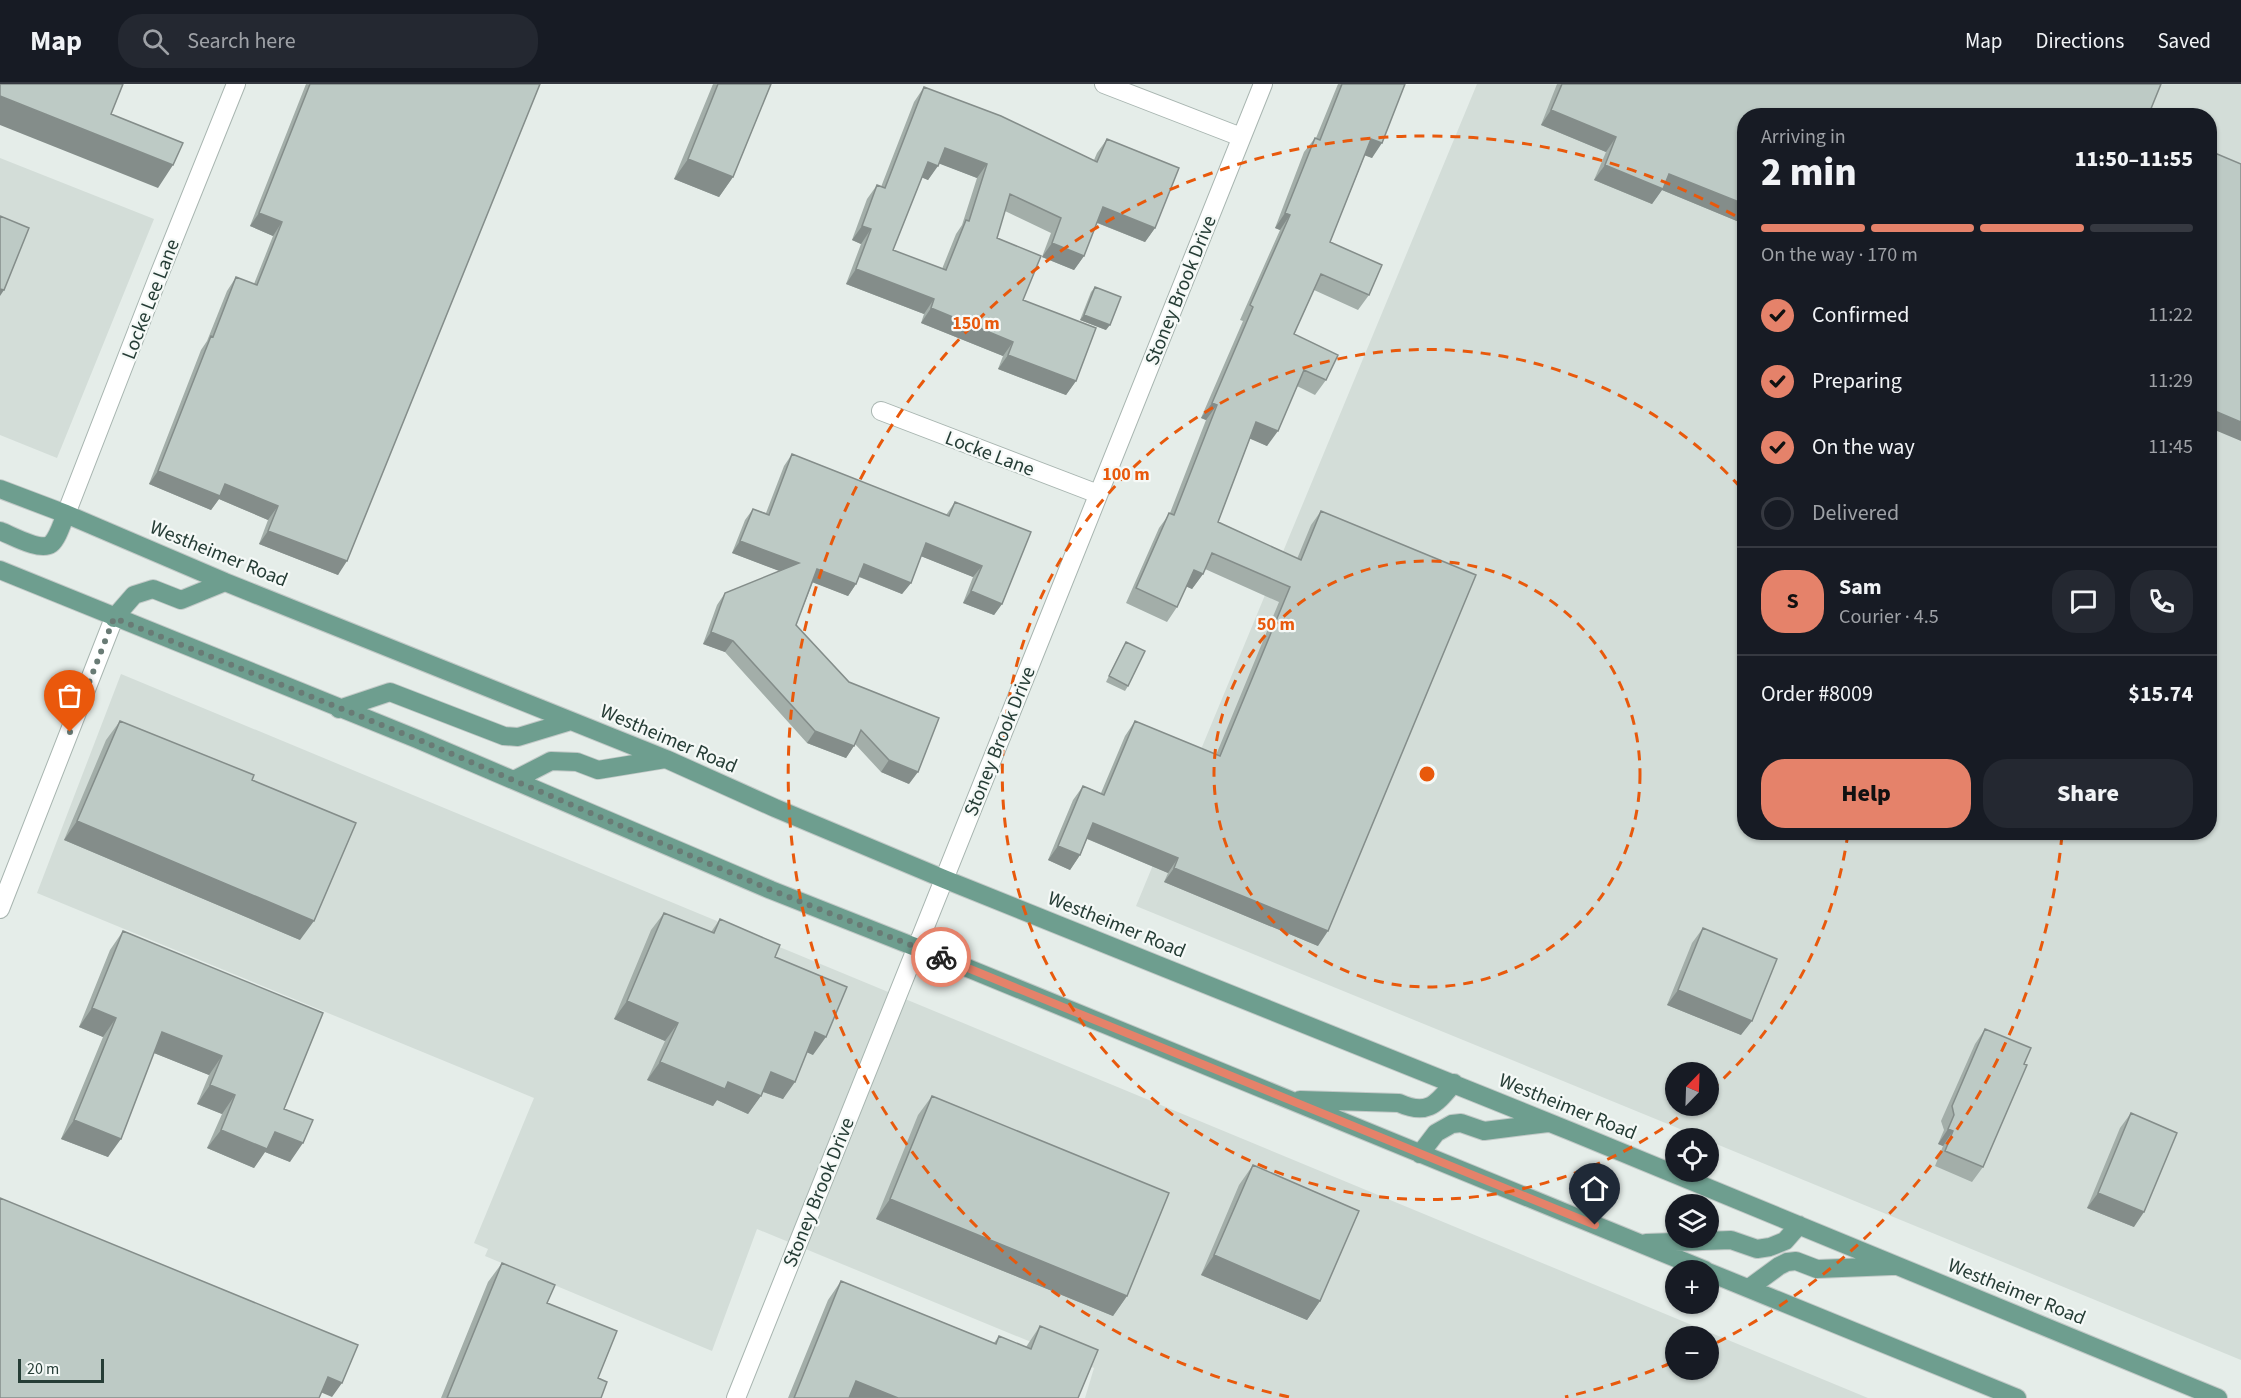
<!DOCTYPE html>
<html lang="en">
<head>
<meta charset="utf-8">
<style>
	:root { --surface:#171b24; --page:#242831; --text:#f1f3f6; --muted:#9ea1a6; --line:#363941; --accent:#e5826a }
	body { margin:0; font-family:"Source Sans 3",sans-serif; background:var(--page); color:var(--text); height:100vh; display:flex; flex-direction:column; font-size:22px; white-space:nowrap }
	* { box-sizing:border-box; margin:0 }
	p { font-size:20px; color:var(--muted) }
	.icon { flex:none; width:33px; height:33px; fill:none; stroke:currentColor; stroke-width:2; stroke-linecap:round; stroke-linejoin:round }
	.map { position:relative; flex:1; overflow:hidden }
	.drawer { position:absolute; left:1737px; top:24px; width:480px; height:732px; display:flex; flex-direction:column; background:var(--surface); border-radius:24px; box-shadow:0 2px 4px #0004 }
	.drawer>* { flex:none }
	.needle { width:39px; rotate:23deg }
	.controls { position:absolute; left:1665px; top:978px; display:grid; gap:12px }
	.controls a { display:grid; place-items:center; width:54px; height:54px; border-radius:50%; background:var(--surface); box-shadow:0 2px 4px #0004; font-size:30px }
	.scale { position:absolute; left:18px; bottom:15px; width:86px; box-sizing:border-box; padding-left:6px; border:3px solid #263d36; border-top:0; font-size:16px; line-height:21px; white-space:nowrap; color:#263d36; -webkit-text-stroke:4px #f5f9f7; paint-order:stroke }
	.pin { position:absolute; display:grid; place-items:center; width:51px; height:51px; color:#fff; margin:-62px -26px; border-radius:50% 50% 50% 0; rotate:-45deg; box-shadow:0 0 6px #0007 }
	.pin .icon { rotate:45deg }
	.courier { position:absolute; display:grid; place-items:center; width:60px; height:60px; margin:-30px; border:4px solid #e5826a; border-radius:50%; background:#fff; color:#222; box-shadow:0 2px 8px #0007 }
	.summary em { font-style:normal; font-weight:800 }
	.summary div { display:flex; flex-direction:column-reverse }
	.summary { display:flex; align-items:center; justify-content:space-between; height:102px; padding:0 24px }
	h1 { font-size:39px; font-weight:800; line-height:45px }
	.bar { display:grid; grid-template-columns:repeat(4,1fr); gap:9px 6px; align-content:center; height:72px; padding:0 24px }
	.bar i { height:8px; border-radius:4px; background:var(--line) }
	.bar .current { background:var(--accent) }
	.bar p { grid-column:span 4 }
	.line { display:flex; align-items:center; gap:15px; padding:0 24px; border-top:2px solid var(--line) }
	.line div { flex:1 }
	.round { display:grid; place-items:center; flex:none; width:63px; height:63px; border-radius:24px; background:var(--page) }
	ol { padding:0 24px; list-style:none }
	li { display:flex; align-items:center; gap:18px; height:66px }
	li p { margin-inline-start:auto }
	li .icon { padding:6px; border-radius:50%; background:var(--accent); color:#111; stroke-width:4 }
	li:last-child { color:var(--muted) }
	li i { width:33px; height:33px; border:3px solid var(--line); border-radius:50% }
	.button { display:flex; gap:12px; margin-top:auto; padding:12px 24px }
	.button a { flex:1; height:69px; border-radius:24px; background:var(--accent); color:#111; font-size:24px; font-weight:800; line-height:69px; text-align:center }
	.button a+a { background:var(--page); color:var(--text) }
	header { display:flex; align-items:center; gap:36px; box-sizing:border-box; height:84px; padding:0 30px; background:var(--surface); border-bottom:2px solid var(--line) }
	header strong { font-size:28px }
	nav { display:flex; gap:33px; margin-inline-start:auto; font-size:21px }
	.search { width:420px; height:54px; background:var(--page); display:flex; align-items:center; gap:15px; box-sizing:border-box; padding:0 21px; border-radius:24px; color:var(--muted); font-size:22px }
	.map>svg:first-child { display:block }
	.built { fill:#d3ddd8; fill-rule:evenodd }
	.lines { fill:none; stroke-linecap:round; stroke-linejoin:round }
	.minor-casing { stroke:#a8b5b0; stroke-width:20 }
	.major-casing { stroke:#c2c9c7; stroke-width:20 }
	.minor { stroke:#fff; stroke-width:18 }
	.major { stroke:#6e9e8f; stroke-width:18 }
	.wall { fill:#a3aea9; fill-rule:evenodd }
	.shaded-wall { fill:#848d8a }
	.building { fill:#bdcac5; stroke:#848d8a; stroke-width:1.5; fill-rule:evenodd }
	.done { stroke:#697b75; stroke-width:6; stroke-dasharray:0 10.8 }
	.route { stroke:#e5826a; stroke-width:8 }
	.ring { fill:none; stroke:#e8590c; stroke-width:3; stroke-dasharray:10 8 }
	.labels { text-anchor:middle; stroke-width:4.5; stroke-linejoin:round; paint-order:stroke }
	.street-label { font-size:20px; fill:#263d36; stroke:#f5f9f7 }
	.centre { fill:#e8590c; stroke:#f5f9f7; stroke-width:3 }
	.ring-label { font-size:18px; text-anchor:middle; font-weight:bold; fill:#e8590c; stroke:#f5f9f7; stroke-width:4.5; stroke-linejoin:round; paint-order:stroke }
</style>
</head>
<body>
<header>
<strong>Map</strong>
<div class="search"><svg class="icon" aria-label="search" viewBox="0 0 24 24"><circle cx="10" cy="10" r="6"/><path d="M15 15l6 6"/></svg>Search here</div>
<nav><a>Map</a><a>Directions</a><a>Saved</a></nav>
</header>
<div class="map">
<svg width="2241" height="1314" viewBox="0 0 2241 1314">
	<rect width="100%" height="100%" fill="#e5ede9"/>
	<path class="built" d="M1477 0H2241V1276L1709 1057 1708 1054H1702L1136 822ZM1744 32H2210V748H1744ZM1676 988H1708V1022H1676Z
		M0 74 154 135 57 374 0 351Z
		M121 590 1868 1314H1085L1094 1284 757 1145 712 1267 485 1172 488 1165 474 1159 534 1014 37 809ZM1676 1252H1708V1286H1676Z"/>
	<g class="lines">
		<g class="minor-casing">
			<path id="minor" d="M1104 0 1241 53
				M881 327 1098 410
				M66 430 157 196 236 0
				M0 825 114 534
				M736 1314 1263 0"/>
		</g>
		<g class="major-casing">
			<path id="major" d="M0 405 66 430 225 498 666 675 775 724 944 795 1570 1047 2218 1314
				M0 447C11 451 40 468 51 460 58 454 62 439 66 430
				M0 486 417 655 771 806 943 874 1705 1186
				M114 534 134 511 153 505 181 516 225 498
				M339 625 390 608 504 652 518 653 571 637
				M514 696 551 677 577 678 598 686 665 675
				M1300 1016 1399 1019C1428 1032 1436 1020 1454 999
				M1420 1070 1436 1049 1452 1040 1461 1039 1484 1047 1548 1039
				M1646 1159 1731 1156 1757 1165 1770 1163 1785 1157 1799 1141
				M1708 1188 2017 1314
				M1749 1204 1779 1182 1787 1178 1796 1177 1817 1185 1891 1182"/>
		</g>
		<use href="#minor" class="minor"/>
		<use href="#major" class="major"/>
	</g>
	<path class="wall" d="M306 0H540L338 491 259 460 268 436 219 415 211 426 149 400 201 266 207 257 227 207 236 193 254 200 273 152 250 142Z
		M713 0H771L733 93 719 113 674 95Z
		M1338 0H1405L1372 74 1365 71 1330 158 1369 211 1358 226 1314 206 1294 250 1326 296 1315 311 1297 302 1267 362 1250 354 1218 438 1297 475 1311 441 1321 427 1318 862 1164 798 1168 789 1087 755 1080 771 1070 786 1048 776 1073 716 1083 702 1101 709 1125 652 1135 637 1216 671 1279 518 1205 485 1203 490 1192 505 1186 502 1177 523 1167 538 1126 519 1159 444 1170 429 1206 336 1201 334 1243 237 1240 236 1280 146 1275 144 1304 68 1315 54H1316Z
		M1557 0H2161L1744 32V140L1662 106 1652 120 1594 96 1606 68 1541 41Z
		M924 3 1094 76 1097 69 1107 55 1155 144 1145 158 1097 139 1084 172 1074 186 1042 173 1051 149 1005 127 997 154 1023 216 1076 297 1066 311 998 285 1003 272 921 239 924 230 846 200 861 160 852 156 867 115 877 101 881 103 914 18ZM939 79 977 94 962 141 956 150 942 185 893 166 922 93 928 96Z
		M1095 203 1106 246 1080 236 1091 208Z
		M792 370 946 431 955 418 1002 520 994 531 963 519 973 493 921 472 911 499 902 510 859 493 856 500 848 512 813 498 796 541 909 700 881 688 855 660 846 674 807 659 725 568 703 560 717 521 725 509 780 487 732 469 745 436 753 425 766 429 784 382Z
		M1126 558 1128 602 1125 607 1106 598 1123 563Z
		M120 637 252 696 300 856 64 756 106 656Z
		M664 829 711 848 720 835 775 873 813 971 807 968 783 1015 763 1008 748 1030 717 1016 713 1022 647 996 665 957 614 935 651 846Z
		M1703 844 1741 951 1667 921 1692 859Z
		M123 847 284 1025 290 1078 265 1068 254 1084 207 1064 222 1030 197 1020 209 991 154 969 108 1073 61 1055 103 953 79 943 110 866Z
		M1985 945 1983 1083 1972 1098 1935 1082 1943 1062 1938 1060 1944 1046 1941 1037 1975 960Z
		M932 1012 1127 1212 1113 1232 876 1135 918 1031Z
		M2131 1029 2134 1143 2087 1124 2120 1044Z
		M1253 1081 1320 1217 1307 1236 1201 1191 1239 1101Z
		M502 1179 547 1219 598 1294 601 1314H441L488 1198Z
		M841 1197 994 1259 999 1252 1026 1263 1040 1242 1078 1314H788L828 1216Z"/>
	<path class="shaded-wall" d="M0 12 173 81 158 104 0 41Z
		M1551 26 1616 53 1606 68 1541 41Z
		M1371 55 1382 59 1372 74 1361 70Z
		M945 64 987 80 977 94 935 78Z
		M688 75 733 93 719 113 674 95Z
		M928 78 938 82 928 96 918 92Z
		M1605 81 1669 90 1744 120V140L1662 106 1652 120 1594 96Z
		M1103 123 1155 144 1145 158 1093 137Z
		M259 129 282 138 273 152 250 142Z
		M1285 129 1290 131 1280 146 1275 144Z
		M862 142 871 145 861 160 852 156Z
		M1744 148V155L1741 153Z
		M1052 159 1084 172 1074 186 1042 173Z
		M856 185 934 215 924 230 846 200Z
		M0 205 4 206 0 212Z
		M931 224 1013 258 1003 272 921 239Z
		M1084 231 1110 241 1106 246 1080 236Z
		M1008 271 1076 297 1066 311 998 285Z
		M1212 319 1217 321 1206 336 1201 334Z
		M2210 325 2241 338V357L2210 344Z
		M1256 338 1278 347 1267 362 1246 353Z
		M158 387 225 400 278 422 268 436 219 415 211 426 149 400Z
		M268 447 347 477 338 491 259 460Z
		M740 457 799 479 790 491 732 469Z
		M926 459 982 482 973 493 918 471Z
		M864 480 911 499 902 510 855 491Z
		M817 485 856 500 848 512 809 497Z
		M1194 486 1203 490 1192 505 1183 501Z
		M971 507 1002 520 994 531 963 519Z
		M711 548 733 557 725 568 703 560Z
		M815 647 854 662 846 674 807 659Z
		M889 676 918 688 909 700 881 688Z
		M77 737 314 837 300 856 64 756Z
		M1093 739 1178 774 1168 789 1083 753Z
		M1058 762 1080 771 1070 786 1048 776Z
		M1174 784 1328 847 1318 862 1164 798Z
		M1678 906 1752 937 1741 951 1667 921Z
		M627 917 678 939 665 957 614 935Z
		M92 924 116 934 103 953 79 943Z
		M162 948 222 972 209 991 149 967Z
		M815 948 826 953 813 971 802 966Z
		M660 978 728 998 761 1012 748 1030 717 1016 713 1022 647 996Z
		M771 988 795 998 783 1015 758 1006Z
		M210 1001 235 1011 222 1030 197 1020Z
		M74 1036 121 1055 108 1073 61 1055Z
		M1948 1045 1953 1047 1943 1062 1938 1060Z
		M221 1046 275 1048 303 1059 290 1078 265 1068 254 1084 207 1064Z
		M2098 1109 2144 1128 2134 1143 2087 1124Z
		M890 1115 1127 1212 1113 1232 876 1135Z
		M1214 1171 1320 1217 1307 1236 1201 1191Z
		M328 1293 342 1299 332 1313 318 1307Z
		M856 1297 898 1314H844Z"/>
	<path class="building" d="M0 0H123L111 30 183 59 173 81 0 12Z
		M310 0H540L347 477 268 447 278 422 225 400 220 412 158 387 211 252 213 253 236 193 257 201 282 138 259 129Z
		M718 0H771L733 93 688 75Z
		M1342 0H1405L1382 59 1371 55 1330 158 1382 181 1369 211 1321 190 1294 250 1338 271 1326 296 1304 286 1278 347 1256 338 1218 438 1301 476 1321 427 1476 491 1328 847 1174 784 1178 774 1093 739 1080 771 1058 762 1083 702 1104 711 1135 637 1220 672 1290 503 1212 469 1203 490 1194 486 1177 523 1136 504 1169 429 1174 431 1217 321 1212 319 1253 223 1250 221 1290 131 1285 129 1315 54 1320 56Z
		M1562 0H2161L2148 32H1744V120L1669 90 1663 105 1605 81 1616 53 1551 26Z
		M924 3 1001 32 1097 78 1107 55 1179 84 1155 144 1103 123 1084 172 1052 159 1061 134 1010 110 997 154 1041 172 1023 216 1096 244 1076 297 1008 271 1013 258 931 224 934 215 856 185 871 145 862 142 877 101 885 104ZM945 64 987 80 969 137 966 136 946 186 893 166 928 78 938 82Z
		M2210 67 2241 80V338L2210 325Z
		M0 132 29 144 4 206 0 205Z
		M1095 203 1121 213 1110 241 1084 231Z
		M792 370 949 432 955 418 1031 448 1002 520 971 507 982 482 926 459 911 499 864 480 856 500 817 485 796 541 849 598 939 634 918 688 889 676 861 646 854 662 815 647 733 557 711 548 725 509 799 479 740 457 753 425 769 431Z
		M1126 558 1145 567 1128 602 1109 592Z
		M120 637 254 691 252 696 356 739 314 837 77 737Z
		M664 829 714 849 720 835 780 861 775 873 847 903 826 953 815 948 795 998 771 988 761 1012 728 998 725 1005 660 978 678 939 627 917Z
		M1703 844 1777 875 1752 937 1678 906Z
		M123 847 323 929 284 1025 313 1036 303 1059 275 1048 267 1065 221 1046 235 1011 210 1001 222 972 162 948 121 1055 74 1036 116 934 92 924Z
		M1985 945 2031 964 2024 980 2027 981 1983 1083 1945 1067 1953 1047 1948 1045 1954 1031 1952 1022Z
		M932 1012 1169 1109 1127 1212 890 1115Z
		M2131 1029 2177 1049 2144 1128 2098 1109Z
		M1253 1081 1359 1127 1320 1217 1214 1171Z
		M0 1114 358 1261 342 1299 328 1293 319 1314H0Z
		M502 1179 555 1201 547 1219 617 1247 598 1294 607 1298 601 1314H447Z
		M841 1197 996 1260 999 1252 1031 1265 1040 1242 1098 1266 1078 1314H898L856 1297 849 1314H794Z"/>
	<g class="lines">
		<path class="done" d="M70 648 114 534 417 655 771 806 941 873"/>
		<path class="route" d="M941 873 1595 1141"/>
	</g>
	<g class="ring">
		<circle cx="1427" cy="690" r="213"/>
		<path d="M1848 749A425 425 0 0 1 1709 1008M1692 1023A425 425 0 1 1 1743 406"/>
		<path d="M2062 751A638 638 0 0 1 1712 1261M1671 1279A638 638 0 0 1 1565 1313M1289 1313A638 638 0 1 1 1741 135"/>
	</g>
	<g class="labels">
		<g class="street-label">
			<text transform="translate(1180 206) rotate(-68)" y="7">Stoney Brook Drive</text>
			<text transform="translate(150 215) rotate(-69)" y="7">Locke Lee Lane</text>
			<text transform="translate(990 369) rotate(21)" y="7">Locke Lane</text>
			<text transform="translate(219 469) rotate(22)" y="7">Westheimer Road</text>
			<text transform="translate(669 654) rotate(23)" y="7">Westheimer Road</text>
			<text transform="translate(999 657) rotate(-68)" y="7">Stoney Brook Drive</text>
			<text transform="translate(1117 840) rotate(22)" y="7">Westheimer Road</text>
			<text transform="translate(1568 1022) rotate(22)" y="7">Westheimer Road</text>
			<text transform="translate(818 1108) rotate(-68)" y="7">Stoney Brook Drive</text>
			<text transform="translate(2017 1207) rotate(22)" y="7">Westheimer Road</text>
		</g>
	</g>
	<circle cx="1427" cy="690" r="9" class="centre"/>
	<g class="ring-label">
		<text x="976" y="245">150 m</text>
		<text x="1126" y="396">100 m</text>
		<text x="1276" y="546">50 m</text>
	</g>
</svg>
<div class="controls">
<a><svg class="needle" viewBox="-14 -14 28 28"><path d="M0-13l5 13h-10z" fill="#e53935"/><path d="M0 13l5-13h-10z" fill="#9ea1a6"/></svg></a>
<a><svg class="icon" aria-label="locate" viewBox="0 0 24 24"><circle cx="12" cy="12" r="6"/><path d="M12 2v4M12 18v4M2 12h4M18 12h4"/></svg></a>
<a><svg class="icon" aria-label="layers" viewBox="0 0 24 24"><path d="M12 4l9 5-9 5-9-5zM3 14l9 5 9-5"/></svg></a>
<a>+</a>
<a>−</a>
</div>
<div class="scale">20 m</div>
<div class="pin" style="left:70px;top:648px;background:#ea580c"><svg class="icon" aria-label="bag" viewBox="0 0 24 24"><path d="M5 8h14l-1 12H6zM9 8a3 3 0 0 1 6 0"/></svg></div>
<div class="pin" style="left:1595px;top:1141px;background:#1f2937"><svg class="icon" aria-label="home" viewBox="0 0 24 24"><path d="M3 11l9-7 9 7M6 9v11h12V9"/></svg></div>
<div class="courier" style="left:941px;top:873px"><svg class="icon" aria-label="bike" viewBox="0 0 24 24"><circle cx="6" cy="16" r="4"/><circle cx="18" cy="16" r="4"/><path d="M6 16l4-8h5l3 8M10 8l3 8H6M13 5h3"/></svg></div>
<section class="drawer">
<div class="summary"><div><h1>2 min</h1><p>Arriving in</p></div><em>11:50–11:55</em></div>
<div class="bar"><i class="current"></i><i class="current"></i><i class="current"></i><i></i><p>On the way · 170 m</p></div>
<ol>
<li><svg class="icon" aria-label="check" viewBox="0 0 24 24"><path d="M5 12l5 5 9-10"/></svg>Confirmed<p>11:22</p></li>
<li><svg class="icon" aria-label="check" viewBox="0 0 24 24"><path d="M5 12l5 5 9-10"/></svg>Preparing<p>11:29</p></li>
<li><svg class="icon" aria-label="check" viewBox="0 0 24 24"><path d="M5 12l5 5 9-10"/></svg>On the way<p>11:45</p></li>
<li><i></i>Delivered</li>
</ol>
<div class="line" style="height:108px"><b class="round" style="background:var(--accent);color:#111">S</b><div><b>Sam</b><p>Courier · 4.5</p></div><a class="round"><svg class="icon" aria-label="chat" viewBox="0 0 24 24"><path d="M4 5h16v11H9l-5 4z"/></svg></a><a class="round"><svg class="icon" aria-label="phone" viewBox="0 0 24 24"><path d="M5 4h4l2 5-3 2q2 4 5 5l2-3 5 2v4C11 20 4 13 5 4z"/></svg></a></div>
<div class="line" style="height:78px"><div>Order #8009</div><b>$15.74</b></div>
<div class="button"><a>Help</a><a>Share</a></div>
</section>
</div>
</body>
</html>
